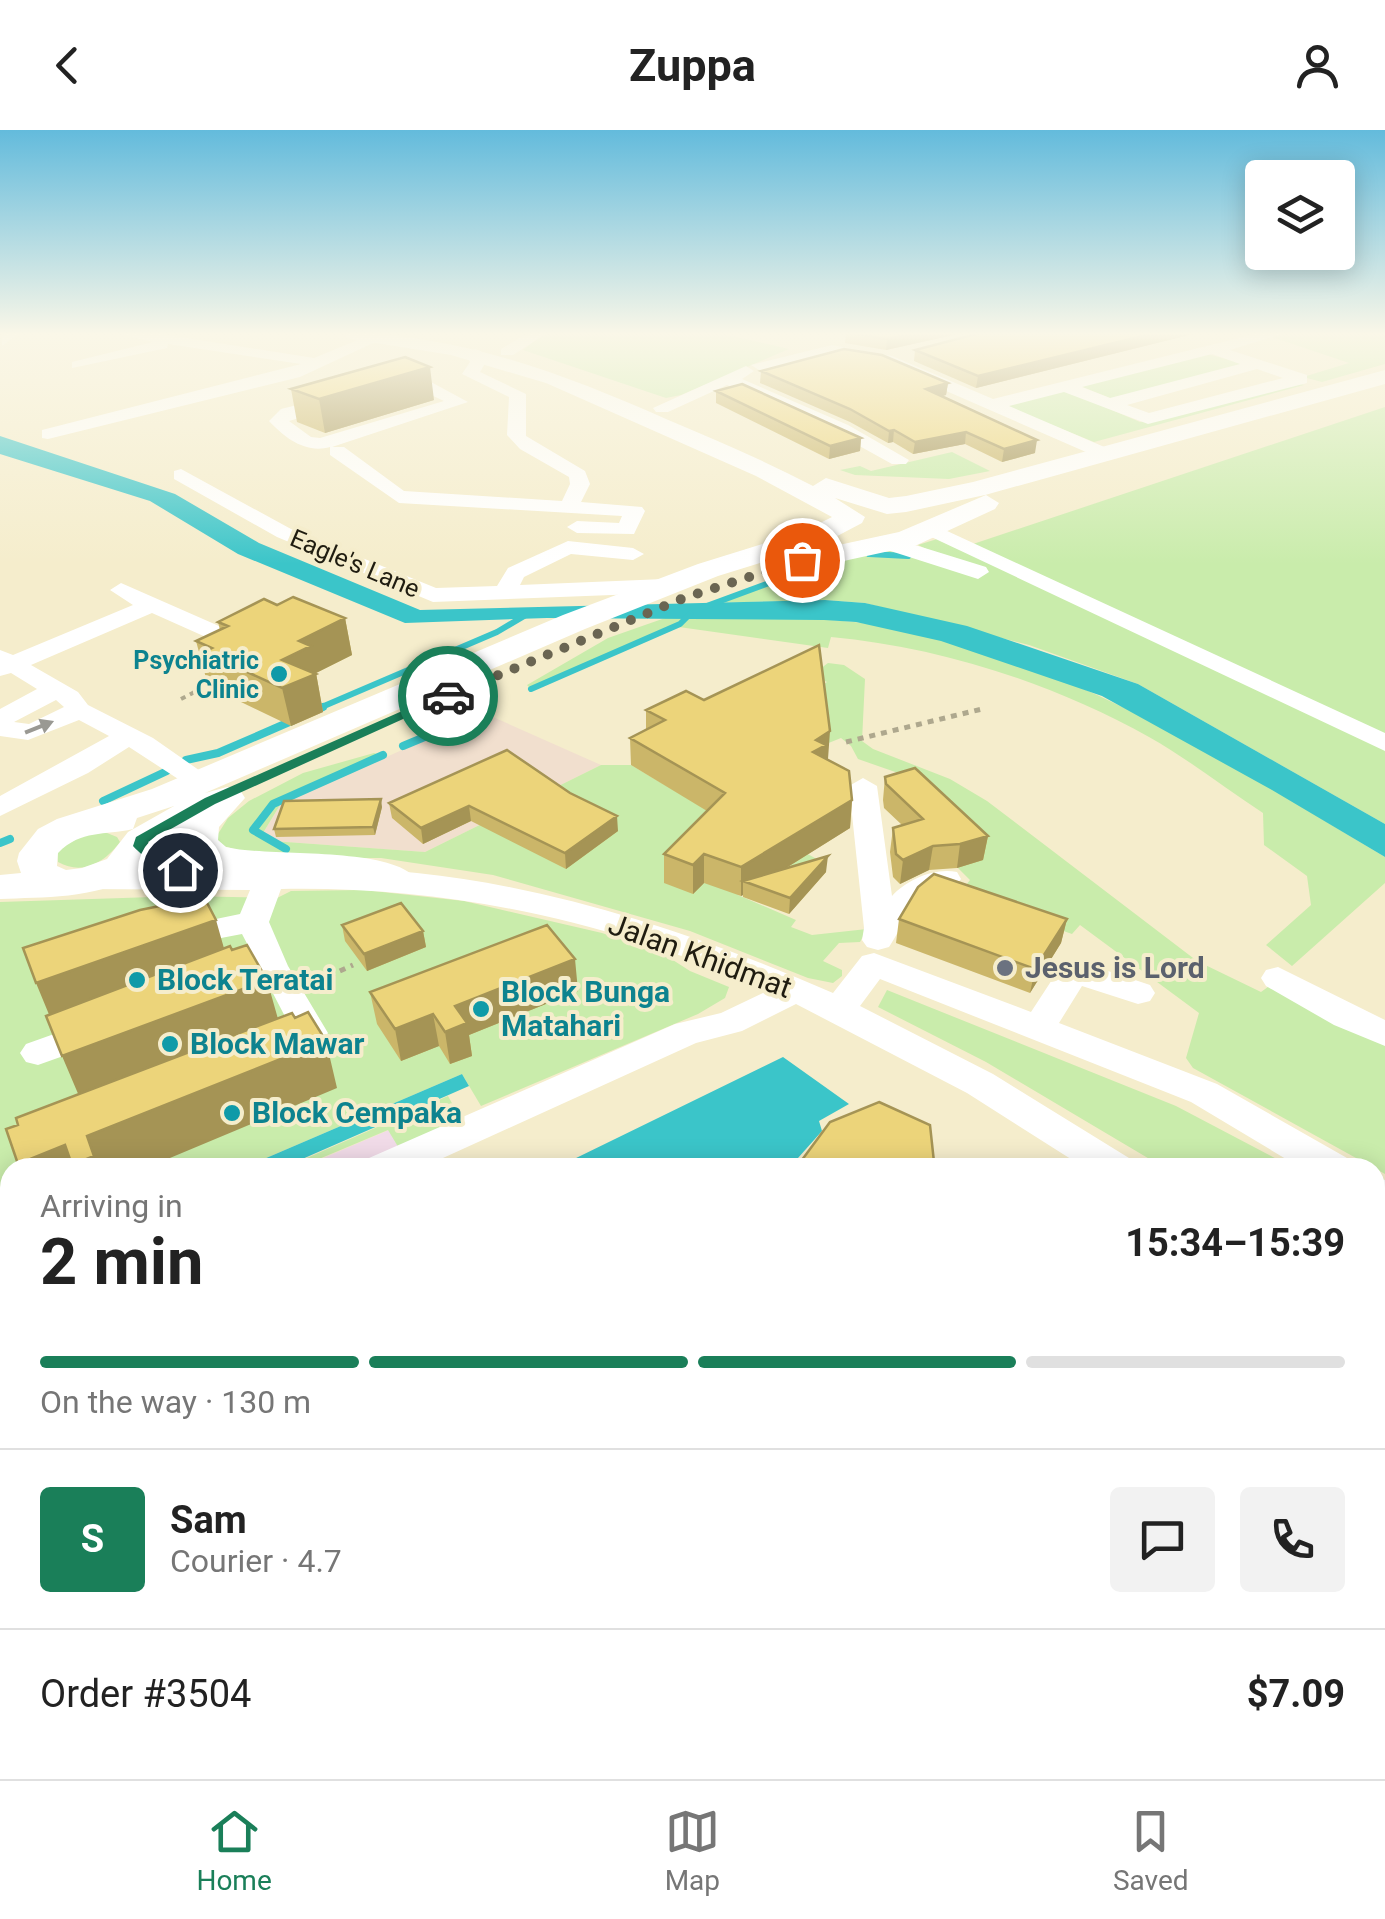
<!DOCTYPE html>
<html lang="en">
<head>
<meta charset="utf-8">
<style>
	:root { --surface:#fff; --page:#f2f2f2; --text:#222; --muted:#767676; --line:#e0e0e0; --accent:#1a7f59 }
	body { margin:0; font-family:Roboto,sans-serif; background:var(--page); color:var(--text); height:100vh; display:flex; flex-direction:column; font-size:38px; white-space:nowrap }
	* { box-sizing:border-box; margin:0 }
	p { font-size:32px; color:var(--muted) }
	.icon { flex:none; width:55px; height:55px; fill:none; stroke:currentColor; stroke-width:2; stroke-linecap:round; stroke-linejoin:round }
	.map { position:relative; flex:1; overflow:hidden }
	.drawer { position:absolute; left:0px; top:1028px; width:1385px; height:622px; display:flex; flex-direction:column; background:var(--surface); border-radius:30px 30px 0 0; box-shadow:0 5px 25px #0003 }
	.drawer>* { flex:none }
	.fabs { position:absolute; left:1245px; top:30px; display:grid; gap:20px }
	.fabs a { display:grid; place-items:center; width:110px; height:110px; border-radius:10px; background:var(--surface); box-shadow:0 5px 25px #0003; font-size:50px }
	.pin { position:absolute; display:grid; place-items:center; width:85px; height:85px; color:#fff; margin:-42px; border:5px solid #fff; border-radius:50%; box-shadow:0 2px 10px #0007 }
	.courier { position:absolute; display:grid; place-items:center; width:100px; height:100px; margin:-50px; border:8px solid #1a7f59; border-radius:50%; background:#fff; color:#222; box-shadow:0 2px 12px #0007 }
	.head em { font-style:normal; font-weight:700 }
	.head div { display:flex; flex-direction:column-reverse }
	.head { display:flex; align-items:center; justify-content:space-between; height:170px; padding:0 40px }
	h1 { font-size:65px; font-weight:700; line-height:75px }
	.bar { display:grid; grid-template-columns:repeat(4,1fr); gap:15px 10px; align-content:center; height:120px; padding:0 40px }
	.bar i { height:12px; border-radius:8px; background:var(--line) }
	.bar .current { background:var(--accent) }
	.bar p { grid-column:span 4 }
	.line { display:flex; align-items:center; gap:25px; padding:0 40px; border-top:2px solid var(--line) }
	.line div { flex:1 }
	.round { display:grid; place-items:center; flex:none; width:105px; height:105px; border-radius:10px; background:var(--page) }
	header { display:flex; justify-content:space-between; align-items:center; height:130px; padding:0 40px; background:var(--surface); font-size:45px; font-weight:700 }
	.dock { display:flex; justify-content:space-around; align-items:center; height:140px; border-top:2px solid var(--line); background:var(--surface); font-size:28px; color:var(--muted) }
	.dock a { display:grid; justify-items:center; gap:5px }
	.dock .current { color:var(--accent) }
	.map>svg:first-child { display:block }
	.commercial { fill:#f1dfce }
	.education { fill:#f1dbe8 }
	.green { fill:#c9ecab }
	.water { fill:#3bc5c9 }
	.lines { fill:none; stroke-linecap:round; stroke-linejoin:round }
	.stream-far2 { stroke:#3bc5c9; stroke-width:6 }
	.stream-far1 { stroke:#3bc5c9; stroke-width:8 }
	.stream { stroke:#3bc5c9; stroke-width:12 }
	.path-far2 { stroke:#aea88e; stroke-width:4; stroke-dasharray:5 5; stroke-linecap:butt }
	.path-far1 { stroke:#aea88e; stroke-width:5; stroke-dasharray:6 6; stroke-linecap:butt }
	.path { stroke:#aea88e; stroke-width:6; stroke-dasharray:9 9; stroke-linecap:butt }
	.minor { fill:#fff; fill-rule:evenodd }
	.major { fill:#fff; fill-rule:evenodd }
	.wall { fill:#cbb669 }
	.shaded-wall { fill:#a59455 }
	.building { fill:#ecd47a; stroke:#a59455; stroke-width:2.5 }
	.oneway { fill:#9a9993 }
	.route { fill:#1a7f59 }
	.done { stroke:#6a6552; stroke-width:10; stroke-dasharray:0 18 }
	.culture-dot { fill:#0f9aa8; stroke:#f5edcc; stroke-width:4 }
	.worship-dot { fill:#6b7280; stroke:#f5edcc; stroke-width:4 }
	.labels { text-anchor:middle; stroke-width:8; stroke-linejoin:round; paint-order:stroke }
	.far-street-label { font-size:25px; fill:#1f1c10; stroke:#f5edcc }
	.far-culture-label { font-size:25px; font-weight:bold; fill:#0d838f; stroke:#f5edcc; text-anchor:end }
	.street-label { font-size:30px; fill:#1f1c10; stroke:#f5edcc }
	.worship-label { font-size:30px; font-weight:bold; fill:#5b616d; stroke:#f5edcc; text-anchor:start }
	.culture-label { font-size:30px; font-weight:bold; fill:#0d838f; stroke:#f5edcc; text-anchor:start }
</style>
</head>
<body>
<header><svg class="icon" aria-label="back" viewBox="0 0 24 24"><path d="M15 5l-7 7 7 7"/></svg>Zuppa<svg class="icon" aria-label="person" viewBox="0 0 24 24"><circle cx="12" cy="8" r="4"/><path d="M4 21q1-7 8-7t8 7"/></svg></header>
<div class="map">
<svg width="1385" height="1649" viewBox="0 0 1385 1649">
	<rect width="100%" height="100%" fill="#f5edcc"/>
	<path class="commercial" d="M484 583 601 635 425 722 272 711 263 703 280 675Z"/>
	<path class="education" d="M389 1000 410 1037 300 1038Z"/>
	<path class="green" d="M544 203H719L789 219 681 265 666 268 523 220Z
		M1286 203H1385V234L1322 252 1303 247 1349 233 1272 207Z
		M1207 224 1246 234 1115 270 1080 256Z
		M1294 252 1304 255 1094 312 1005 276 1065 260 1140 292Z
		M1385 277V694L1138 554 1029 515 865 473 825 470 710 473 803 438 889 421 939 425 918 415 937 409 958 419Z
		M952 322 990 341 949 349 855 345 840 340 860 336 871 341Z
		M665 488C727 489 792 485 854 492 1049 515 1221 629 1385 727V753L1292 836 1266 815 1311 775 1307 746 1264 715 1263 683C1225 658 1188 629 1149 607 1052 553 940 517 831 507L828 518 679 497 532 561 527 555 608 508Z
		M828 533 844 535 865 549 862 611 873 619 950 649 987 671 1197 831 1261 862 1272 854 1385 911V1044L1193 938 1186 928 1199 883 1080 795 1072 804 959 764 970 750 958 738 921 651 858 629 851 616 841 608 826 614 814 560 827 552 812 545Z
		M374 623 387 627 280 675 263 703 272 711 425 722 601 635H631L775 720 788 713 822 732 738 765 796 790 791 797 812 805 867 799 860 812 839 813 823 831 842 840V846L833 853 808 848 690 801 493 745 381 728H268L219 715 216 707 228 688 249 671 303 643Z
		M102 701 117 707 120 712C105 732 83 746 58 732L57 720 70 708Z
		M364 760 464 771 602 803 662 823 690 841 729 857 725 868 698 884 481 976 462 944 245 1037 10 1038V1139L0 1143V772L184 766 277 768 291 761Z
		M887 860 1176 976 1292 1037H1163L986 932 878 877Z
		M448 966 462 991 400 1020 388 1000 300 1037 284 1038Z
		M1385 1328V1649H993L983 1640H1375V1346Z
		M226 1640 229 1649H14L12 1641Z
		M558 1640H679L677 1649H563Z
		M764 1640H928L937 1649H762Z"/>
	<path class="water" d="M0 306 175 364 259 413 420 480 825 470 865 473 967 496 1138 554 1385 694V727L1272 660 1102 566 941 511 856 492 824 490 547 488 405 493 238 424 150 371 0 324Z
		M783 927 849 974 819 991 822 1001 790 1037 577 1038 572 1030Z
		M462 944 469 956 284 1037H245Z"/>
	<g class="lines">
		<path class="stream-far2" d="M869 424 908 426
			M704 477 815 436
			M531 559 680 494 690 484
			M317 579 497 502 531 482
			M486 579 491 577"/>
		<path class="stream-far1" d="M313 581 323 577
			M459 591 491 577
			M403 616 439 601
			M186 630 218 623 294 590
			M103 671 167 641
			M0 713 10 709
			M286 719 253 700 273 674 383 625"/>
		<path class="stream" d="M667 1649 669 1640"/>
		<path class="path-far2" d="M181 569 214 552"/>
		<path class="path-far1" d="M846 612 982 579
			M318 851 353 835"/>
		<path class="path" d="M314 853 324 848"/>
		<path class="minor" d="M2 203H19L2 216Z
			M116 203H155L314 228 372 204 386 207 300 247 48 309 42 308V300L301 234 168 214 167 218 72 238V232L153 212Z
			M528 203H547L513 225H501V219Z
			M1259 203H1285L1230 220 1307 245V253L1148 294 1064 262 1009 276 1109 319 1111 323 1102 329 882 233 833 225 780 240H759L751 235 832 215 892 226 993 269ZM1212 224 1240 234 1110 268 1082 257ZM1257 239 1283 248 1149 283 1127 275Z
			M475 219 481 221 486 232 480 242 526 264V306L585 341 590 354 581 372 642 377 645 381 634 404 577 403 567 397 577 391 619 393 622 386 399 373 330 325V317C306 324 285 308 269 291L281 279 418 245 468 272 332 317H344L404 361 562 371 570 354 569 347 520 319 507 305 509 267 462 244 470 232 467 224ZM410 255 444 271 320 308 311 307 289 291Z
			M746 236 754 241 742 249 848 295 909 330 906 334H892L836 303 727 255 668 282H656L653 278Z
			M181 339 291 399 436 458 497 456 508 438 568 411 633 418 644 424 633 430 571 424 524 447 520 455 664 449 675 456 664 463 433 472 277 407 174 349V341Z
			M932 394 1385 603V621L925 404 922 400 925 396Z
			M886 406 986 437 989 442 978 449 878 417 875 412 878 407Z
			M121 453 244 507 248 512 228 526H210L207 521 217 512 152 483 31 535 78 562 88 575 153 608 216 652 212 658H192L129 617 88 643 0 686V666L109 606 79 590 28 610 0 606V579L37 559 11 543 0 546V520L13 525 133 475 110 460ZM56 570 64 577 29 594 14 592Z
			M863 648 877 656 892 766C906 750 935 737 957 742L961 749C952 762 936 759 923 768 906 781 900 801 889 817L878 820 867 817 862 810 864 798 849 656Z
			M140 707 175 728 215 735 219 742C285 740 351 736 417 743 560 758 702 806 833 863L862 826 874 823 1031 882 1063 833 1075 830 1150 855 1155 863 1150 871 1138 874 1082 856 1059 893 1217 954 1347 1028 1352 1038H1301L1191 972 880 849 860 876 993 944 1129 1028 1134 1038H1085L967 963 796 874 742 901 696 913 421 1038H364L369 1028 675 894 721 883 767 861C613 791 449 756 281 759L269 792 288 836 328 903C319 919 295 925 278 920L273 911 278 902 291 898 242 804 174 817 163 814 158 807 163 800 240 784 250 760 81 759 70 757 66 750 70 743 81 741 161 743 125 716 130 710Z
			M1278 837 1385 890V916L1334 895 1266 856 1261 848 1266 840Z
			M99 888 111 891 116 900 111 909 38 935 26 932 20 923 26 914Z
			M1375 1047 1385 1050V1083L1375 1080Z
			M10 1162V1199L0 1202V1166Z
			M1375 1189 1385 1193V1234L1375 1230Z
			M680 1640H734L732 1649H678Z"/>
		<path class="major" d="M341 203C457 203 561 243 666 289 716 310 765 331 813 356L826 348 889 368 906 366 973 352 1385 240V254L985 365 906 382 887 384 835 368 865 387 862 393 824 413 718 446 585 499 205 663 227 657 240 660 245 668 219 697 218 710 226 717C270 728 394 715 418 751L412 760C391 765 379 755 359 751 307 741 213 763 179 714L180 704C174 707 164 711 159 716 150 725 147 738 134 746 96 769 42 767 0 769V745L21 743 17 731 19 723 38 699 57 689 152 659 563 485 698 434 804 401 832 387 756 346 546 253 451 225 351 209ZM174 676 128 702 107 729 82 738 66 740 57 736 58 723C82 699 104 706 133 699L137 688Z
			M986 365 999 373 995 379 917 415 807 439 797 436 793 430 797 424 899 402Z"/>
	</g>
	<path class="wall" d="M846 203H962L886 220 845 213Z
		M1197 203 976 258 914 231 915 220Z
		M761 241 948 253 946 265 942 266 1035 323 1002 332 965 314 913 324 893 312 888 313 850 292 760 253Z
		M291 259 434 270 325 303 297 292Z
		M716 261 861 308 860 321 829 329 716 273Z
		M277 475 345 488 352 525 316 543 323 582 291 596 214 559 212 551 206 548 196 511 220 500 218 492Z
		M704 570 828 629 852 670 850 698 786 738 826 742 789 784 743 767V765L741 766 704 753 693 764 664 753V724L707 681 631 635 630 608 646 599V580Z
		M507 620 618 701 566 739 471 691 423 714 392 688 389 673Z
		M885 647 988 706 983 730 957 738 929 740 900 754 893 747 890 722 893 698 902 695 884 678 883 670Z
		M382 677 375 705 276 707 274 699Z
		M899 789H1067L1061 813 1030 863 896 813Z
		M342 795 423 801 426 817 367 841 345 811Z
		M578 861 469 905 472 926 450 934 439 916 401 931 377 894 370 862Z"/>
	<path class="shaded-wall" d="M915 203H962L886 220 887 209Z
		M1155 203H1197L976 258 978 246Z
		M430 237 434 270 325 303 319 269Z
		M948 253 946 265 925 271 926 259Z
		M894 300 893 312 888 313 889 301Z
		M966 302 965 314 913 324 915 312Z
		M861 308 860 321 829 329 830 316Z
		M1037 310 1035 323 1002 332 1004 319Z
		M345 488 352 525 316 543 323 582 291 596 282 558V530L299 511Z
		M830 601 828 629 824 631 811 650 816 610Z
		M381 669 382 677 375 705 373 697Z
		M852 670 850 698 757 756 743 751V765L741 766V737Z
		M469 676 471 691 423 714 421 698Z
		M617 686 618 701 566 739 565 723Z
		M988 706 983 730 957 738 960 714Z
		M933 716 929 740 900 754 903 730Z
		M704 724V753L693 764V735Z
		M828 726 826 742 789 784 790 768Z
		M1067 789 1061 813 1030 863 1035 839Z
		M216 790 229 836 55 899 36 853Z
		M423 801 426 817 367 841 364 824Z
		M575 829 578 861 469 905 472 926 450 934 445 902 455 876Z
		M267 850 280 896 82 973 62 926Z
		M433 884 439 916 401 931 395 899Z
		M326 911 337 958 146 1038H20L18 1034Z
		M10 1612V1640H15L12 1641 14 1649H0V1618Z
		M221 1640H261L246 1649H227Z
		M565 1640 566 1649H550Z"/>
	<path class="building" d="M849 203H915L887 209Z
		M980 203H1155L978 246 915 220Z
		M844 219 882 225 948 253 926 259 1037 310 1004 319 966 302 915 312 894 300 889 301 850 279 761 241Z
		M405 227 430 237 319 269 291 259Z
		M742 254 861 308 830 316 716 261Z
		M293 467 345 488 299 511 311 516 282 530 316 544 282 558 204 522 212 518 196 511 228 496 218 492 264 469 277 475Z
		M819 515 830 601 816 610 826 615 813 622 849 641 852 670 741 737 704 724 693 735 664 724 725 663 630 608 665 590 646 580 686 561 704 570Z
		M507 620 570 663 617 686 565 723 469 676 421 698 389 673Z
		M915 638 988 706 960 714 933 716 903 730 896 724 893 698 923 689 886 654 885 647Z
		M381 669 373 697 274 699 284 671Z
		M828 726 790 768 743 751Z
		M934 744 1067 789 1035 839 899 789 918 757Z
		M204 767 216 790 36 853 23 818 140 780Z
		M401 773 423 801 364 824 342 795Z
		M547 795 575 829 455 876 467 893 445 902 433 884 395 899 370 862Z
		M247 815 267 850 62 926 46 886 230 816 232 820Z
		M308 882 326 911 87 1006 94 1026 72 1035 65 1015 18 1034 6 999 18 995 16 988 292 883 295 888Z
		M879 972 930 995 934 1032 930 1038H796L830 992Z
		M10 1225V1467L7 1469 10 1479V1612L0 1618V1230Z
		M331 1640H564L550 1649H335Z"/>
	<defs><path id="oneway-solid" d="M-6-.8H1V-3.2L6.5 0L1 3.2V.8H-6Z" transform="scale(2.5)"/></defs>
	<use class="oneway" href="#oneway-solid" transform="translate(39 597) rotate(-22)"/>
	<linearGradient id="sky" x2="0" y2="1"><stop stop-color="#63bbdc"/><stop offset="0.47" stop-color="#faf7e8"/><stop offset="1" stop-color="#faf7e8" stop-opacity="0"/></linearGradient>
	<rect width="1385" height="434" fill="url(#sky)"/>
	<path class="route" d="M443 563 454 566 215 674 148 712 156 722 185 736V743C167 744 145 729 133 716L136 707 205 668Z"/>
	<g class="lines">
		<path class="done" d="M448 566 684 468 802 430"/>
	</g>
	<g class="culture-dot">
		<circle cx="279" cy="544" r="10"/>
		<circle cx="137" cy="850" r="10"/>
		<circle cx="481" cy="879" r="10"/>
		<circle cx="170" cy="914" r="10"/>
		<circle cx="232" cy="983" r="10"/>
	</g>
	<circle class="worship-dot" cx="1005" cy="838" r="10"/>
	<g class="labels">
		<g class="far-street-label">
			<text transform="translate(355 433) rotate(23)" y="9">Eagle's Lane</text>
		</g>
		<g class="far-culture-label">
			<text x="259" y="539">Psychiatric<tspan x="259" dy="29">Clinic</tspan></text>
		</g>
		<g class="street-label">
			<text transform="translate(700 826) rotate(20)" y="10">Jalan Khidmat</text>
		</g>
		<g class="worship-label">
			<text x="1025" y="848">Jesus is Lord</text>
		</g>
		<g class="culture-label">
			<text x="157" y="860">Block Teratai</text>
			<text x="501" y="872">Block Bunga<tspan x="501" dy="34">Matahari</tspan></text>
			<text x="190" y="924">Block Mawar</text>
			<text x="252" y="993">Block Cempaka</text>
		</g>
	</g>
</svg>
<div class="fabs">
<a><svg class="icon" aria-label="layers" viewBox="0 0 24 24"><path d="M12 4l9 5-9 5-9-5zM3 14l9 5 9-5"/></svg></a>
</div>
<div class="pin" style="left:802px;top:430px;background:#ea580c"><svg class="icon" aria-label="bag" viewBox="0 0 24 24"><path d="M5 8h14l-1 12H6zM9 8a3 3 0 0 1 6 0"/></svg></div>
<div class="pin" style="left:180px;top:740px;background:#1f2937"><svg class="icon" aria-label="home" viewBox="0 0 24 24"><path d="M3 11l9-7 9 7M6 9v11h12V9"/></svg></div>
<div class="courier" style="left:448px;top:566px"><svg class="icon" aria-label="car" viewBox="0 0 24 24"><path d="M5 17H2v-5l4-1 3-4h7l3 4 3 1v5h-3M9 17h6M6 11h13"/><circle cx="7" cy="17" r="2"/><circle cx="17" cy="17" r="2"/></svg></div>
<section class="drawer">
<div class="head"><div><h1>2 min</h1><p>Arriving in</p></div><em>15:34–15:39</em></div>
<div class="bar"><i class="current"></i><i class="current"></i><i class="current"></i><i></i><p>On the way · 130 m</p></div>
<div class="line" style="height:180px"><b class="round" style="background:var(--accent);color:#fff">S</b><div><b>Sam</b><p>Courier · 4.7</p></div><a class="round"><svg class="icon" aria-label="chat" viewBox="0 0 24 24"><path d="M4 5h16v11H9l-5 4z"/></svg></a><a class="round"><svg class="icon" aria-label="phone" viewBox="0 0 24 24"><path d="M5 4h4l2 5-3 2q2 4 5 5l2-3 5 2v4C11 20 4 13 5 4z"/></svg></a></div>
<div class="line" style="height:130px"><div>Order #3504</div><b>$7.09</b></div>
</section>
</div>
<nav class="dock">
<a class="current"><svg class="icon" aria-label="home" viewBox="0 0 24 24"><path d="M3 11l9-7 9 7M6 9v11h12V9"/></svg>Home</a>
<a><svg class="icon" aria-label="map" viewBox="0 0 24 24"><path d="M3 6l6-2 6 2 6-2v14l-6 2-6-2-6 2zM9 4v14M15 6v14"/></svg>Map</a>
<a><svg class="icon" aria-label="saved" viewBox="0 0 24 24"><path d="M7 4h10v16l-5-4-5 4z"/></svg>Saved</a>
</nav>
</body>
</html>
